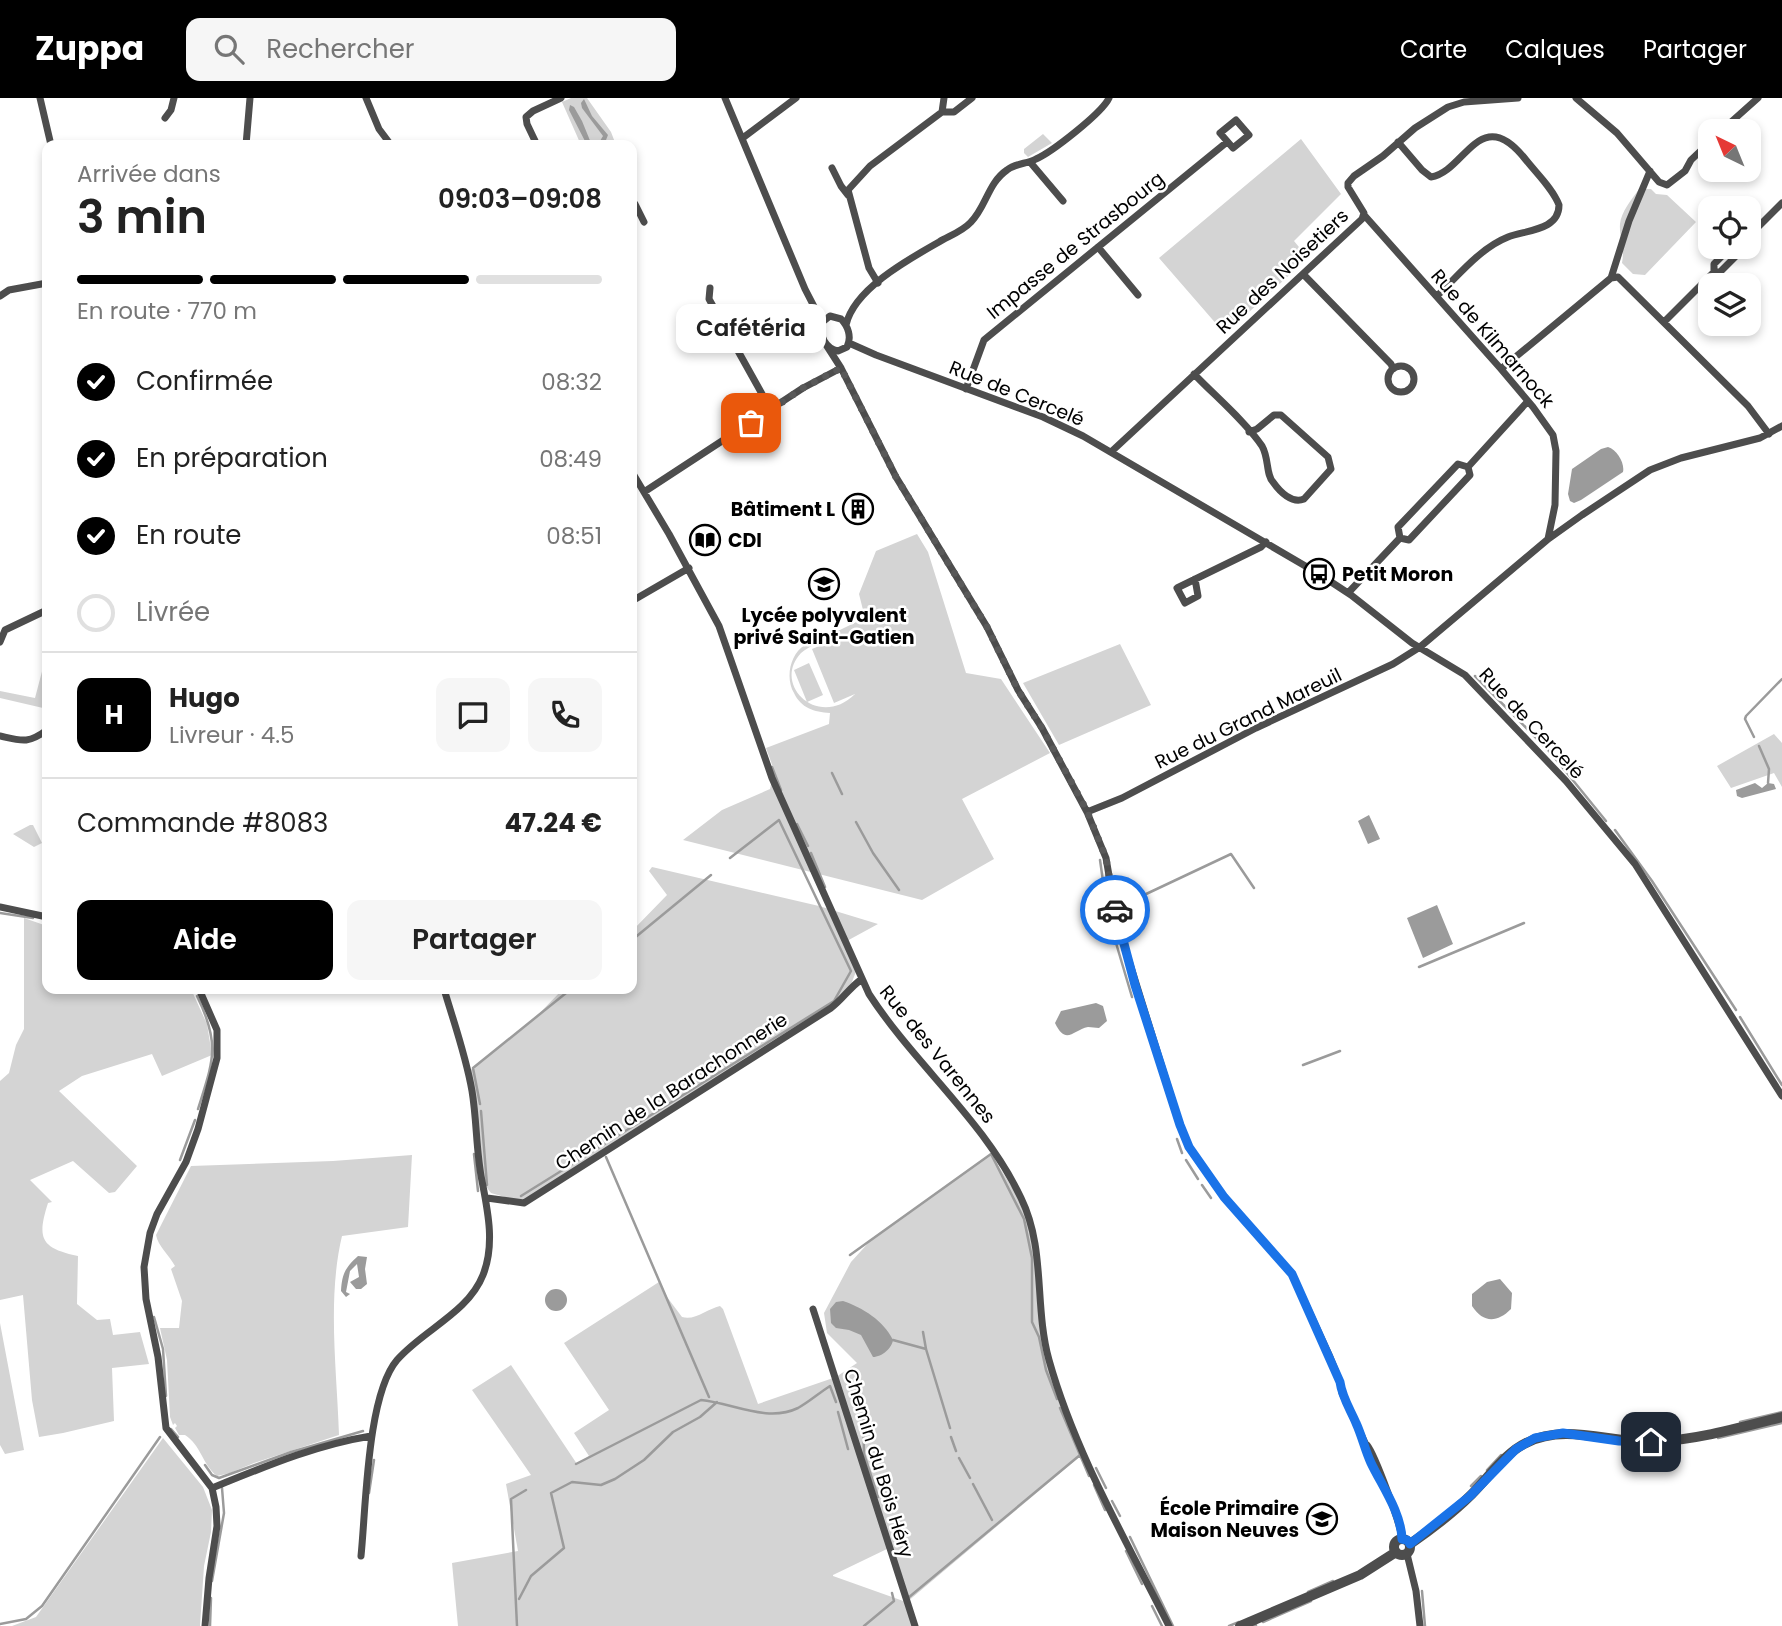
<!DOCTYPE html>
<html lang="fr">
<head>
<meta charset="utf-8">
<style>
	:root { --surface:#fff; --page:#f6f6f6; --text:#222; --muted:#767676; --line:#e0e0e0; --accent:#000 }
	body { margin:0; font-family:Poppins,sans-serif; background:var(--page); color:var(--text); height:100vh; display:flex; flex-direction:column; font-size:26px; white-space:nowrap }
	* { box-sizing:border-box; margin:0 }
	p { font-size:23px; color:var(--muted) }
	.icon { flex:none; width:38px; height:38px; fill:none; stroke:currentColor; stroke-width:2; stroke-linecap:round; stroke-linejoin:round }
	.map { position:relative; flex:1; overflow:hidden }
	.side { position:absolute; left:42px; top:42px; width:595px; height:854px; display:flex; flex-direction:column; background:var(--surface); border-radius:14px; box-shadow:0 4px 10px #0003 }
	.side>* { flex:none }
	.needle { width:46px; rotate:317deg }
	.fabs { position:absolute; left:1698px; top:21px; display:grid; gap:14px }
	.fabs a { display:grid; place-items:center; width:63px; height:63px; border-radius:14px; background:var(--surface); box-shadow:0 4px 10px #0003; font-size:35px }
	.pin { position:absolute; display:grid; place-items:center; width:60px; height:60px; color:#fff; margin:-30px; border-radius:14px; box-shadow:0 4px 10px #0006 }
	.courier { position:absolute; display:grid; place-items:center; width:70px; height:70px; margin:-35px; border:5px solid #1a73e8; border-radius:50%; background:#fff; color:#222; box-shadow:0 2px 9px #0007 }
	.bubble { position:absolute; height:49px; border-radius:14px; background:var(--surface); box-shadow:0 4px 10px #0003; font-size:23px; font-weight:600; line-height:49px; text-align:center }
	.summary em { font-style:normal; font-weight:600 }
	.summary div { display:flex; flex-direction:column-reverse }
	.summary { display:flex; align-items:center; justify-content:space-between; height:119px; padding:0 35px }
	h1 { font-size:46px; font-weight:600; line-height:52px }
	.bar { display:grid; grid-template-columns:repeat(4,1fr); gap:10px 7px; align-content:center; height:84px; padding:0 35px }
	.bar i { height:9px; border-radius:5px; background:var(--line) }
	.bar .selected { background:var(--accent) }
	.bar p { grid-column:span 4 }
	.line { display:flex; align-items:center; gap:18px; padding:0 35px; border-top:2px solid var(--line) }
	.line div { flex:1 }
	.round { display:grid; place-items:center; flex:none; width:74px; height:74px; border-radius:14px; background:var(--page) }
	ol { padding:0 35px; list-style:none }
	li { display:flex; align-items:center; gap:21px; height:77px }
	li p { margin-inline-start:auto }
	li .icon { padding:7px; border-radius:50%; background:var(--accent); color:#fff; stroke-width:4 }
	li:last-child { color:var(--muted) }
	li i { width:38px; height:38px; border:4px solid var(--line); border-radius:50% }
	.primary-button { display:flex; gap:14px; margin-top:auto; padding:14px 35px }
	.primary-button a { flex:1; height:80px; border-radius:14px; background:var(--accent); color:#fff; font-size:28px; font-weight:600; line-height:80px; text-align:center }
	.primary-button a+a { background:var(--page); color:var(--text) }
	header { display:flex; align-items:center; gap:42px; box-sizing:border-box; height:98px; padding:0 35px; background:var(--accent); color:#fff }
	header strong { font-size:33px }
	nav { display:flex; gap:38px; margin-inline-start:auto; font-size:24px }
	.search { width:490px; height:63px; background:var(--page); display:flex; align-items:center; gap:18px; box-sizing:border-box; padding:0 24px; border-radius:14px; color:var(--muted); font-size:26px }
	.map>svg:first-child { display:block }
	.green { fill:#d4d4d4; fill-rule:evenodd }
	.water { fill:#9b9b9b }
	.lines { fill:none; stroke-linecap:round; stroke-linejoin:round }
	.stream { stroke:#9b9b9b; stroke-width:2.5 }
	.minor { stroke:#4d4d4d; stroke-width:7 }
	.tertiary { stroke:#4d4d4d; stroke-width:10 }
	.done { stroke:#595959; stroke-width:7; stroke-dasharray:0 12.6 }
	.route { stroke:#1a73e8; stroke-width:9 }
	.labels { text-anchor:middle; stroke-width:5; stroke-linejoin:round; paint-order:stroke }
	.street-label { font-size:19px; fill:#000; stroke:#fff }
	.poi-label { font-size:19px; font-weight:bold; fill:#000; stroke:#fff; text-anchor:end }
</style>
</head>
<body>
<header>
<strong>Zuppa</strong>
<div class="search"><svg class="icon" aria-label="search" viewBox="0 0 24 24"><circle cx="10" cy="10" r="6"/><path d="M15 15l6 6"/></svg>Rechercher</div>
<nav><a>Carte</a><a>Calques</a><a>Partager</a></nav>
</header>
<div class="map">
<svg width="1782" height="1528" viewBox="0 0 1782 1528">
	<rect width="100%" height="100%" fill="#fff"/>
	<path class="green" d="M571 0H587L611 34 616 47H581L562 4Z
		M1043 36 1052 45 1028 59 1024 55V51Z
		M1301 41 1341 96 1294 143 1308 160 1225 236 1159 160Z
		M1639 91H1651L1656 96 1667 97 1696 124 1645 177 1633 176 1622 165C1625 150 1619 139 1620 126 1621 114 1632 101 1639 91Z
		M917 436 928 454 966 575 1001 581 1050 655 962 701 994 761 922 802 683 742 722 712 770 691 774 672 766 650 829 626 830 615C814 614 801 610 794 595 785 580 790 556 805 547 811 543 819 542 826 539 839 532 852 526 865 520L859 496 876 453ZM835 538 836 541 812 551 834 605 855 596C819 632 771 587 801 555 810 547 824 543 835 538Z
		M1120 546 1151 607 1059 647 1023 585Z
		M47 562V618L43 610 0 600V593L35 600 45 562Z
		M809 565 823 597 807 604 794 572Z
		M1774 636 1782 645V689L1774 675 1731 690 1717 668Z
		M30 727H33L42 745 34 749 13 736Z
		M652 769 819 808 878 826 845 844 857 871 850 889 842 902 522 1104 491 1095 481 1082 468 974 530 925 563 891H632V833L667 797 649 773Z
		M24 820 47 828V891H133L135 894 141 891H191L207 926 212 957 162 978 152 956 82 978 59 993 137 1068 115 1094 109 1095 73 1063 30 1082 52 1104 48 1105C37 1140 40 1150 78 1158L77 1206 97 1222 110 1221 113 1237 140 1234 149 1266 112 1270 114 1323 63 1335 39 1339 32 1302 23 1197 0 1202V983L9 975 16 947 24 931Z
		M991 1056 1027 1113 1049 1261 1084 1355 907 1504 915 1528H458L452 1465 518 1453 506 1386 531 1377 472 1292 511 1267 577 1366 589 1358 574 1335 609 1312 564 1245 659 1184 667 1199 682 1219C695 1223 707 1211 720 1208L723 1211 758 1306 836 1279 857 1265 827 1235 824 1215 851 1164 871 1142ZM889 1450 906 1504 833 1478V1477Z
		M412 1057 408 1129 342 1138C327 1201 337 1273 339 1337L254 1365 230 1375 217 1378C202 1366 201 1347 185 1337H179L175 1330 177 1328 175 1325 173 1327 170 1319 167 1262 160 1230H179L182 1203 171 1171 175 1168C169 1157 158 1148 156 1137L191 1068 333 1063Z
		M0 1225 24 1352 5 1356 0 1347Z
		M163 1340 203 1389 212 1412 211 1434 204 1468 200 1528H12L36 1519Z"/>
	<path class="water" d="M584 1 592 18 608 37 604 47H587L569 12 570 7 574 9 582 23 591 45 600 43 603 38 582 10 581 5Z
		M1608 349C1617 352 1625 365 1623 374L1581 402 1574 405 1570 403 1568 396 1572 371 1601 351Z
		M1755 685 1762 690 1768 685 1774 686 1776 691 1742 700 1737 698 1736 692Z
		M1369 717 1380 741 1368 746 1358 723Z
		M1437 807 1453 846 1423 860 1407 820Z
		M1096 905 1103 908 1107 923 1099 930C1095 930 1092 929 1088 929 1073 932 1066 948 1055 925L1061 913Z
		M358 1158 367 1159 365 1171 367 1186 361 1191H356L350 1184 359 1179 357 1166 350 1173 346 1194 350 1196 346 1199 341 1193C342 1176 345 1170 358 1158Z
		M1500 1181 1512 1195 1511 1211C1497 1225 1483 1225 1472 1208V1196L1487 1184Z
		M545 1202a11 11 0 1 1 22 0a11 11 0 1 1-22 0Z
		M843 1203C863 1210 883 1222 893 1242 892 1250 882 1259 873 1259L861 1237 849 1232 836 1230 831 1225 830 1211 836 1204Z"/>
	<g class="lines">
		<path class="stream" d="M1475 578 1550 654 1606 723
			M1754 639 1745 621 1746 618 1782 581
			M1759 648 1769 671 1768 685
			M772 669 781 692
			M832 675 842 696
			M856 724 873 755 899 792
			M797 726 808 748
			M1615 732 1652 783 1736 912
			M811 755 825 789
			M1100 762 1108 818 1132 899
			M1128 783 1144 797 1231 756 1254 790
			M0 815 33 820
			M632 842 711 777
			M1419 869 1524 825
			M193 891V892
			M197 898C221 947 213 963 198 1011
			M1740 919 1782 987
			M1303 967 1340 953
			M480 1006 473 970 571 891
			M481 1013 487 1087
			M1177 1041 1182 1055
			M474 1056 478 1093
			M606 1059 709 1299
			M180 1062 195 1022
			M1186 1062 1198 1081
			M1202 1087 1211 1100
			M521 1098 834 903 851 873 779 722 730 760
			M850 1157 991 1056 1024 1121 1032 1160V1224L1039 1239 1046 1272 1057 1301
			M154 1219 163 1251 166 1298
			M923 1234 926 1251
			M893 1242 926 1251 950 1330
			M1060 1310 1089 1378
			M838 1314 848 1351
			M863 1317 864 1356 878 1399
			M1740 1324 1782 1314
			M171 1331 178 1339
			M951 1339 956 1353
			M1718 1340 1782 1325
			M959 1360 970 1380
			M576 1366 701 1302C733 1305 767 1325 798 1310 809 1304 819 1295 830 1288L836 1304
			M205 1367 212 1377 219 1380 291 1354 363 1333
			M1096 1370 1106 1390
			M1487 1372 1501 1357
			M973 1386 992 1422
			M1094 1387 1105 1412
			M1471 1388 1481 1378
			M369 1395 374 1362
			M1112 1403 1120 1418
			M1130 1439 1173 1528
			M1126 1453 1142 1486
			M212 1483 224 1415 222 1390
			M1422 1493 1425 1528
			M1308 1494 1333 1483
			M908 1500 1080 1357
			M519 1501 531 1478 564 1450 551 1395 572 1384 601 1387 615 1381 644 1362 673 1334 700 1319 717 1304
			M1152 1508 1162 1528
			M1263 1524 1311 1503
			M0 1526 26 1521 42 1508 160 1339
			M210 1528 211 1500
			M517 1528 511 1401 526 1392
			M864 1528 894 1503 892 1495
			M1229 1528 1239 1524
			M1253 1528 1256 1527"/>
		<path class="minor" d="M40 0 51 47
			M366 0 379 31 391 47
			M725 0 805 191 822 224
			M1576 0 1617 35 1659 84 1667 87 1685 73 1691 62 1710 44
			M942 14H954L972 0
			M165 20 171 12 174 0
			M1236 22 1249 37 1233 50 1220 35Z
			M1721 33 1758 0
			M744 39 796 0
			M1398 44 1422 72 1431 79C1465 74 1480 3 1526 62 1537 76 1553 91 1559 107 1559 133 1525 132 1508 139 1480 150 1458 178 1437 198
			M246 47 250 0
			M537 47 527 26 526 19 533 13 561 0
			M1030 64 1063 103
			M832 70 841 88 848 97
			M635 106 644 124
			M1365 118 1501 271 1533 309 1553 337 1556 353 1555 407 1548 441
			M1748 146 1751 140 1750 137 1782 105
			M1098 149 1138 197
			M1714 174V166L1731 149
			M1303 176 1391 266 1393 271
			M1611 180 1629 123 1650 73
			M878 185 869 170 848 92 870 68 942 14 944 0
			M710 190 709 201 771 312
			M0 198 9 192 47 185
			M830 218 841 221C848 228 852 239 847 249L838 253C826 251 819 238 821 225Z
			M1664 224 1714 174H1720L1745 149
			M846 227C854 191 909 161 939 144 949 138 963 133 971 124 986 109 988 85 1007 72 1016 65 1027 66 1036 61 1052 54 1102 15 1109 0
			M825 245 841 270 896 379 987 529 1018 592 1042 630 1087 714 1106 760 1117 824 1180 1027 1189 1049 1224 1099 1292 1176 1330 1259 1340 1284 1342 1295 1366 1347 1371 1365 1381 1382
			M849 245 876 257 1043 319 1083 338 1319 476 1351 497 1412 545 1465 577 1566 683 1635 766 1782 998
			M1388 281a13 13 0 1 1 26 0a13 13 0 1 1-26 0Z
			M1501 271 1611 180 1618 179 1748 308 1769 336
			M1194 276C1215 298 1245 323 1262 348 1269 360 1266 377 1273 384 1280 394 1292 406 1304 401L1331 371 1328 359 1281 317H1274L1257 331 1249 334
			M966 291 984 242 1227 44
			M1111 354 1362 121 1364 115 1348 89V85L1354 78 1383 58 1415 30 1448 9 1464 4 1518 0
			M1468 369 1528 303
			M632 374 669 436 719 528 772 680 869 896C915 967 985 1023 1021 1100 1046 1151 1034 1208 1049 1262 1075 1355 1126 1442 1169 1528
			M644 394 803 290 841 270
			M1400 440 1398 429 1458 366 1468 369
			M1400 440 1409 442 1470 377 1468 369
			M1195 481 1198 498 1185 505 1177 490 1261 449 1266 444
			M1348 495 1400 440
			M632 503 689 470
			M0 544 5 532 47 512
			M0 638C22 643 28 646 47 632
			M1087 714 1122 700 1256 630 1393 566 1420 549 1547 442 1582 417 1650 372 1681 360 1760 340 1782 328
			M0 809 47 819
			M199 891 217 932V960L198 1031 186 1064 157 1116 150 1135 144 1169 146 1201 158 1259 166 1330 212 1390 216 1409 217 1428 209 1480 205 1528
			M487 1100 524 1105 831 910C843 901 850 889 862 881
			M813 1211 915 1528
			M1367 1347C1375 1357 1401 1427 1402 1441
			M212 1390C264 1369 315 1347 371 1338
			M1407 1456 1416 1493 1420 1528
			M361 1458C366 1410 367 1297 397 1262 423 1232 468 1215 483 1177 495 1147 488 1114 482 1083 476 1054 477 1023 472 993 466 958 454 925 444 891"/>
		<path class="tertiary" d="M1394 1449a8 8 0 1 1 16 0a8 8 0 1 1-16 0Z
			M1410 1446C1432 1431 1453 1415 1472 1396 1489 1379 1505 1355 1526 1345 1565 1325 1610 1345 1652 1344 1696 1342 1739 1330 1782 1319
			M1240 1528 1360 1477 1396 1454"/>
	</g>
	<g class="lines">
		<path class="done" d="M751 325 803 290 841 270 896 379 987 529 1018 592 1042 630 1087 713 1106 760 1115 812"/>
		<path class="route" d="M1115 812 1135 887 1180 1027 1189 1049 1224 1099 1292 1176 1340 1284C1342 1299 1350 1311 1356 1325 1362 1338 1365 1352 1371 1365 1382 1388 1401 1414 1402 1441L1407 1442 1410 1446 1470 1398 1516 1351 1535 1340 1563 1335 1619 1343 1651 1344"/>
	</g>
	<defs>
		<g id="building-ring" transform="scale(1.575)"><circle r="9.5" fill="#fff" stroke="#000" stroke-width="1.5"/><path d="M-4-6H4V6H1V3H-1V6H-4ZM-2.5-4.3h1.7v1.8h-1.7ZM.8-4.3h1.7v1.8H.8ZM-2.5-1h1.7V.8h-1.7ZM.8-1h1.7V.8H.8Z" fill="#000"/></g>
		<g id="library-ring" transform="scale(1.575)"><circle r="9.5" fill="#fff" stroke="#000" stroke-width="1.5"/><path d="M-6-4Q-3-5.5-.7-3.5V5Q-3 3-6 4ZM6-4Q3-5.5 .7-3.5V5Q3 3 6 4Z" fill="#000"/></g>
		<g id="bus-ring" transform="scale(1.575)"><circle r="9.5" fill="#fff" stroke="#000" stroke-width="1.5"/><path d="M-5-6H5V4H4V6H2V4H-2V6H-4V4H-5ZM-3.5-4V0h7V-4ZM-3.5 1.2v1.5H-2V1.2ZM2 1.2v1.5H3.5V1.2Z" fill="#000"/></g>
		<g id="school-ring" transform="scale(1.575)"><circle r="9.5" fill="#fff" stroke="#000" stroke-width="1.5"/><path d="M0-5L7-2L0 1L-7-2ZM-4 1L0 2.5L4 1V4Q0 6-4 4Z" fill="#000"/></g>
	</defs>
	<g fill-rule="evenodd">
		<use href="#building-ring" x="858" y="411"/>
		<use href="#library-ring" x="705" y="442"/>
		<use href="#bus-ring" x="1319" y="476"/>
		<use href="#school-ring" x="824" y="486"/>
		<use href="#school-ring" x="1322" y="1421"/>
	</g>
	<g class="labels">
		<g class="street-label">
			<text transform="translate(1075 147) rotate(-39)" y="7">Impasse de Strasbourg</text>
			<text transform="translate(1282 173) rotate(-43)" y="7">Rue des Noisetiers</text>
			<text transform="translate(1493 240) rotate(49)" y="7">Rue de Kilmarnock</text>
			<text transform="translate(1017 295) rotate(22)" y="7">Rue de Cercelé</text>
			<text transform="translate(1248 620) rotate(-26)" y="7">Rue du Grand Mareuil</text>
			<text transform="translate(1532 625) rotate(47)" y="7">Rue de Cercelé</text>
			<text transform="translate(938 956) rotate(51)" y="7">Rue des Varennes</text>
			<text transform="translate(671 993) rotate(-33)" y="7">Chemin de la Barachonnerie</text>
			<text transform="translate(879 1365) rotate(73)" y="7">Chemin du Bois Héry</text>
		</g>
		<g class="poi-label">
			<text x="835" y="418">Bâtiment L</text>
			<text x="728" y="449" text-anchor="start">CDI</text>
			<text x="1342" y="483" text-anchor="start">Petit Moron</text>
			<text x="824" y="524" text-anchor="middle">Lycée polyvalent<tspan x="824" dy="22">privé Saint-Gatien</tspan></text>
			<text x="1299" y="1417">École Primaire<tspan x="1299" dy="22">Maison Neuves</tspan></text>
		</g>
	</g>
</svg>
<div class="fabs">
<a><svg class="needle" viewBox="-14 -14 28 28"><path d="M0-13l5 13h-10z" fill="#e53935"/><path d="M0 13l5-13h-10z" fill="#767676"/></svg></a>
<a><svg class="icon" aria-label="locate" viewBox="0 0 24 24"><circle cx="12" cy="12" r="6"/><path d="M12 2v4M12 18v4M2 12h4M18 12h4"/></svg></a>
<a><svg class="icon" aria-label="layers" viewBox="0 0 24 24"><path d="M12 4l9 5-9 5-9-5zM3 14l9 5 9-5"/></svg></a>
</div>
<div class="pin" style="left:751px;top:325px;background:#ea580c"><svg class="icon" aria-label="bag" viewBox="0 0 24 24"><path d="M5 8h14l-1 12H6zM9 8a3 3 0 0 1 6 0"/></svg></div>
<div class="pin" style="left:1651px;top:1344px;background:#1f2937"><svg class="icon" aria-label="home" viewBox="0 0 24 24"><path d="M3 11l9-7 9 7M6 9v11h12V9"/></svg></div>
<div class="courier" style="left:1115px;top:812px"><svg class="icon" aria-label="car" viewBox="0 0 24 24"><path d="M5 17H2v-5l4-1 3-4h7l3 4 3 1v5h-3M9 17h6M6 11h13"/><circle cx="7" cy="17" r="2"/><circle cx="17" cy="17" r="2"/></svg></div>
<div class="bubble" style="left:676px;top:206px;width:150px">Cafétéria</div>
<section class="side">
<div class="summary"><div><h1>3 min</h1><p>Arrivée dans</p></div><em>09:03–09:08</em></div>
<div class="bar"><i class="selected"></i><i class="selected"></i><i class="selected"></i><i></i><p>En route · 770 m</p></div>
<ol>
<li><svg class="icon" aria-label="check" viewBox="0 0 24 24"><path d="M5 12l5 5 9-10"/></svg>Confirmée<p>08:32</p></li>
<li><svg class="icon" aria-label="check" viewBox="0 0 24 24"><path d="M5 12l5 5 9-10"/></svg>En préparation<p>08:49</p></li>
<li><svg class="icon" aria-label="check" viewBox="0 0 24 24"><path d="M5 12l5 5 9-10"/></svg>En route<p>08:51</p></li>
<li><i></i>Livrée</li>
</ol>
<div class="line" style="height:126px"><b class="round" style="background:var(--accent);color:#fff">H</b><div><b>Hugo</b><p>Livreur · 4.5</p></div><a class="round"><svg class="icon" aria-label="chat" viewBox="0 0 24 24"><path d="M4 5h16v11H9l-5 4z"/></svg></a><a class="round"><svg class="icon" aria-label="phone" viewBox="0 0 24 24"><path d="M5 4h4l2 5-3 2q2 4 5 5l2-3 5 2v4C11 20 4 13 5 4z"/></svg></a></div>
<div class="line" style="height:91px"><div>Commande #8083</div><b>47.24 €</b></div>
<div class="primary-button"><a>Aide</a><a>Partager</a></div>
</section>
</div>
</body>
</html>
